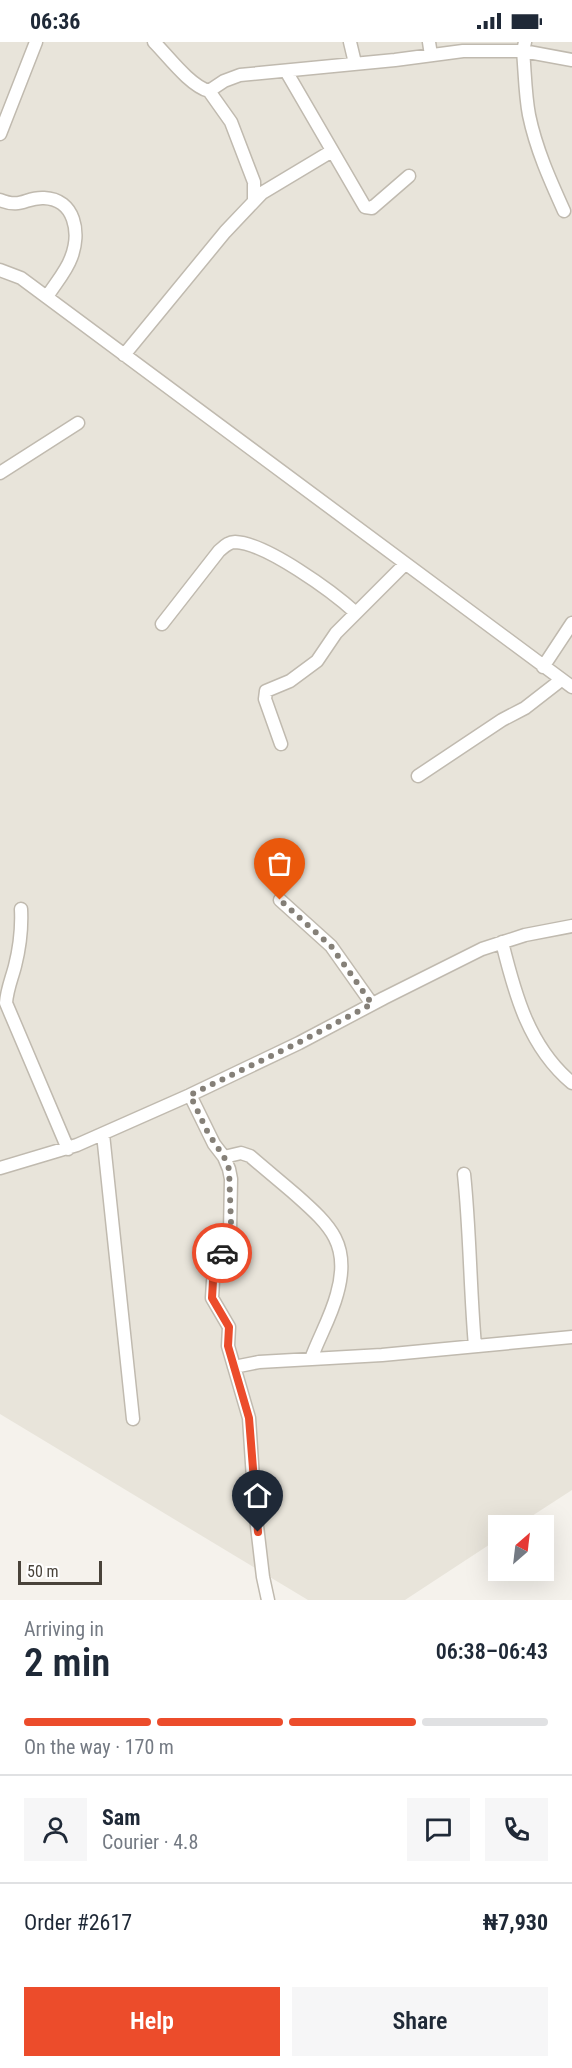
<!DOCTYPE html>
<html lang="en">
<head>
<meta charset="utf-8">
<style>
	:root { --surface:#fff; --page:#f6f6f7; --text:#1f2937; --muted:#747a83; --line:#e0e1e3; --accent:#ec4c2b }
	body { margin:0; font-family:"Roboto Condensed",sans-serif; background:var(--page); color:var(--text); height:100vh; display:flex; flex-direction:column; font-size:22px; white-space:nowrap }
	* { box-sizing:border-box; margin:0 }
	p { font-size:20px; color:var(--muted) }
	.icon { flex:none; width:33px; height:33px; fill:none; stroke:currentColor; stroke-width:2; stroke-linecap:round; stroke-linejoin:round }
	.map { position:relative; height:1558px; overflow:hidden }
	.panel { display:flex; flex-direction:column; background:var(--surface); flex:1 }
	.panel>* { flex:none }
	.needle { width:39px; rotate:28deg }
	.fabs { position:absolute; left:488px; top:1473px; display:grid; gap:12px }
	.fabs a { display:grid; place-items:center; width:66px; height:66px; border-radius:0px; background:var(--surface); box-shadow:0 6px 24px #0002; font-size:30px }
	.scale { position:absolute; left:18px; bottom:15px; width:84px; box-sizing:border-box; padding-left:6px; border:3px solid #49433a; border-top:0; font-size:16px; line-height:21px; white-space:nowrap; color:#49433a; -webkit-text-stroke:4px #fff; paint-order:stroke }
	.pin { position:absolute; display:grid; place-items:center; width:51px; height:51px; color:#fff; margin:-62px -26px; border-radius:50% 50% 50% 0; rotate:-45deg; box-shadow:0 0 6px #0007 }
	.pin .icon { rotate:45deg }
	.courier { position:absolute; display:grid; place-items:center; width:60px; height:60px; margin:-30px; border:4px solid #ec4c2b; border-radius:50%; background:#fff; color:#222; box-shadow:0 2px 8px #0007 }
	.summary em { font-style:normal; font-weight:600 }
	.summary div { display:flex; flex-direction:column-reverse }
	.summary { display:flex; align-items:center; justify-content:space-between; height:102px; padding:0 24px }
	h1 { font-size:39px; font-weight:600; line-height:45px }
	.bar { display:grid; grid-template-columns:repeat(4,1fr); gap:9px 6px; align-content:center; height:72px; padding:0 24px }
	.bar i { height:8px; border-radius:4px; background:var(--line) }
	.bar .selected { background:var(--accent) }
	.bar p { grid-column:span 4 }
	.line { display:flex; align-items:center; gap:15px; padding:0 24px; border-top:2px solid var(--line) }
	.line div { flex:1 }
	.round { display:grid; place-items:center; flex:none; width:63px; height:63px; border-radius:0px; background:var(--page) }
	.primary-button { display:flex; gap:12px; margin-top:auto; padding:12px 24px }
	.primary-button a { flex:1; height:69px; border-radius:0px; background:var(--accent); color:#fff; font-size:24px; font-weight:600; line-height:69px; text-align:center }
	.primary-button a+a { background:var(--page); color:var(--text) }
	.status { display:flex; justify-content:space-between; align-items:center; height:42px; padding:0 30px; background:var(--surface); direction:ltr }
	.status svg { height:16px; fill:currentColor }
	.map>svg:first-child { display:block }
	.residential { fill:#e8e4da }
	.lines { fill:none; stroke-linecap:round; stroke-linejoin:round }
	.minor-casing { stroke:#c0baaf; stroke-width:15 }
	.minor { stroke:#fff; stroke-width:12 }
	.done { stroke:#858078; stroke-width:6; stroke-dasharray:0 10.8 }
	.route { stroke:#ec4c2b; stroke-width:8 }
</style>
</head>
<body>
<div class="status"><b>06:36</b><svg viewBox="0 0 49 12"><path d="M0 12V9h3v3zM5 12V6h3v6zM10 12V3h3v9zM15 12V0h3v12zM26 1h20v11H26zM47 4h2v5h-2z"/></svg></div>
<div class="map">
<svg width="572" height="1558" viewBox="0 0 572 1558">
	<rect width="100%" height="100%" fill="#f5f2ec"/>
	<path class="residential" d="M0 0H572V1448L518 1483 498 1484V1497L405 1558H308L0 1372Z"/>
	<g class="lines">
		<g class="minor-casing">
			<path id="minor" d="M154 0C168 14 190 44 209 49L224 39 240 33 395 18 463 9H523C525 30 525 52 529 73 536 107 550 138 564 169
				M350 0 355 21
				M429 0 431 13
				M525 0 523 9 572 18
				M286 29 365 165 372 166 409 134
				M209 49 231 80 254 140V158
				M0 92 36 0
				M0 158C22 167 25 155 44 156 75 157 81 191 71 216 66 230 54 243 47 255
				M0 228 21 236 572 645
				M124 313 225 190 262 151 332 109
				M0 431 78 381
				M162 582 219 509C224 505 228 500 235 500 266 501 333 550 356 571
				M543 625 572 581
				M281 702 265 657 266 649 290 639 317 619 336 591 405 522
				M418 734 502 678 525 666 561 638
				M280 858 331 904 372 962
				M21 867C22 886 20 904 15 924 12 936 7 947 6 961L68 1107
				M502 900C515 953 529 1005 572 1041
				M190 1053 214 1102 224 1115 229 1127 231 1137 230 1190 213 1239 212 1256 229 1285 228 1304 249 1376 255 1467 263 1535 268 1558
				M103 1092 133 1377
				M224 1115 241 1111 250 1114C265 1127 281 1140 296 1153 331 1184 351 1203 337 1252 331 1275 319 1295 311 1317
				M0 1126 77 1103 190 1053 299 1001 384 956 482 907 525 893 572 884
				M464 1132C470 1189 470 1247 475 1304
				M234 1325 259 1320 382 1313 572 1295"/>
		</g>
		<use href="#minor" class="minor"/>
	</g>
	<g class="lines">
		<path class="done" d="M222 1211 231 1181 229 1127 224 1115 208 1091 190 1053 298 1001 372 962 331 904 280 858"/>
		<path class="route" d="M222 1211 213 1239 212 1256 229 1285 228 1304 249 1376 258 1490"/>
	</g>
</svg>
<div class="fabs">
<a><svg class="needle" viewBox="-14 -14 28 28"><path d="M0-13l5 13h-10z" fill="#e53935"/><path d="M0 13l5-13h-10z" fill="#747a83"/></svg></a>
</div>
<div class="scale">50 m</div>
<div class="pin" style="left:280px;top:858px;background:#ea580c"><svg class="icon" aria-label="bag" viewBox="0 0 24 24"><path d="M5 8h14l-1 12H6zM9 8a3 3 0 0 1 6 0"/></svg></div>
<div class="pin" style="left:258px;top:1490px;background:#1f2937"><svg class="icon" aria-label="home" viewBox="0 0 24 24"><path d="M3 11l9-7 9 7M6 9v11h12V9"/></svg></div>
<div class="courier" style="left:222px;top:1211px"><svg class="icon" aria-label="car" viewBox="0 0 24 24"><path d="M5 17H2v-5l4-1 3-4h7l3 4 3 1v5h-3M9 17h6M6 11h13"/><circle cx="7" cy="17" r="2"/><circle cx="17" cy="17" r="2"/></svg></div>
</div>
<section class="panel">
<div class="summary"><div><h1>2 min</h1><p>Arriving in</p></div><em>06:38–06:43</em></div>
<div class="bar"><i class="selected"></i><i class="selected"></i><i class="selected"></i><i></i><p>On the way · 170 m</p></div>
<div class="line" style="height:108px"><a class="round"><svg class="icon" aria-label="person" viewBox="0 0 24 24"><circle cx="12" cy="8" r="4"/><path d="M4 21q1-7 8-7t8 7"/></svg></a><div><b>Sam</b><p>Courier · 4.8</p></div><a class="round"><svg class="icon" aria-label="chat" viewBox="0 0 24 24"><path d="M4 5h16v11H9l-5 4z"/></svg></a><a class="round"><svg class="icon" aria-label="phone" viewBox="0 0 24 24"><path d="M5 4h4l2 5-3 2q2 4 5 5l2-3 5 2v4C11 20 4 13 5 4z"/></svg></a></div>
<div class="line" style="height:78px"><div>Order #2617</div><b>₦7,930</b></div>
<div class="primary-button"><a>Help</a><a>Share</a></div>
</section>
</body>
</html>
